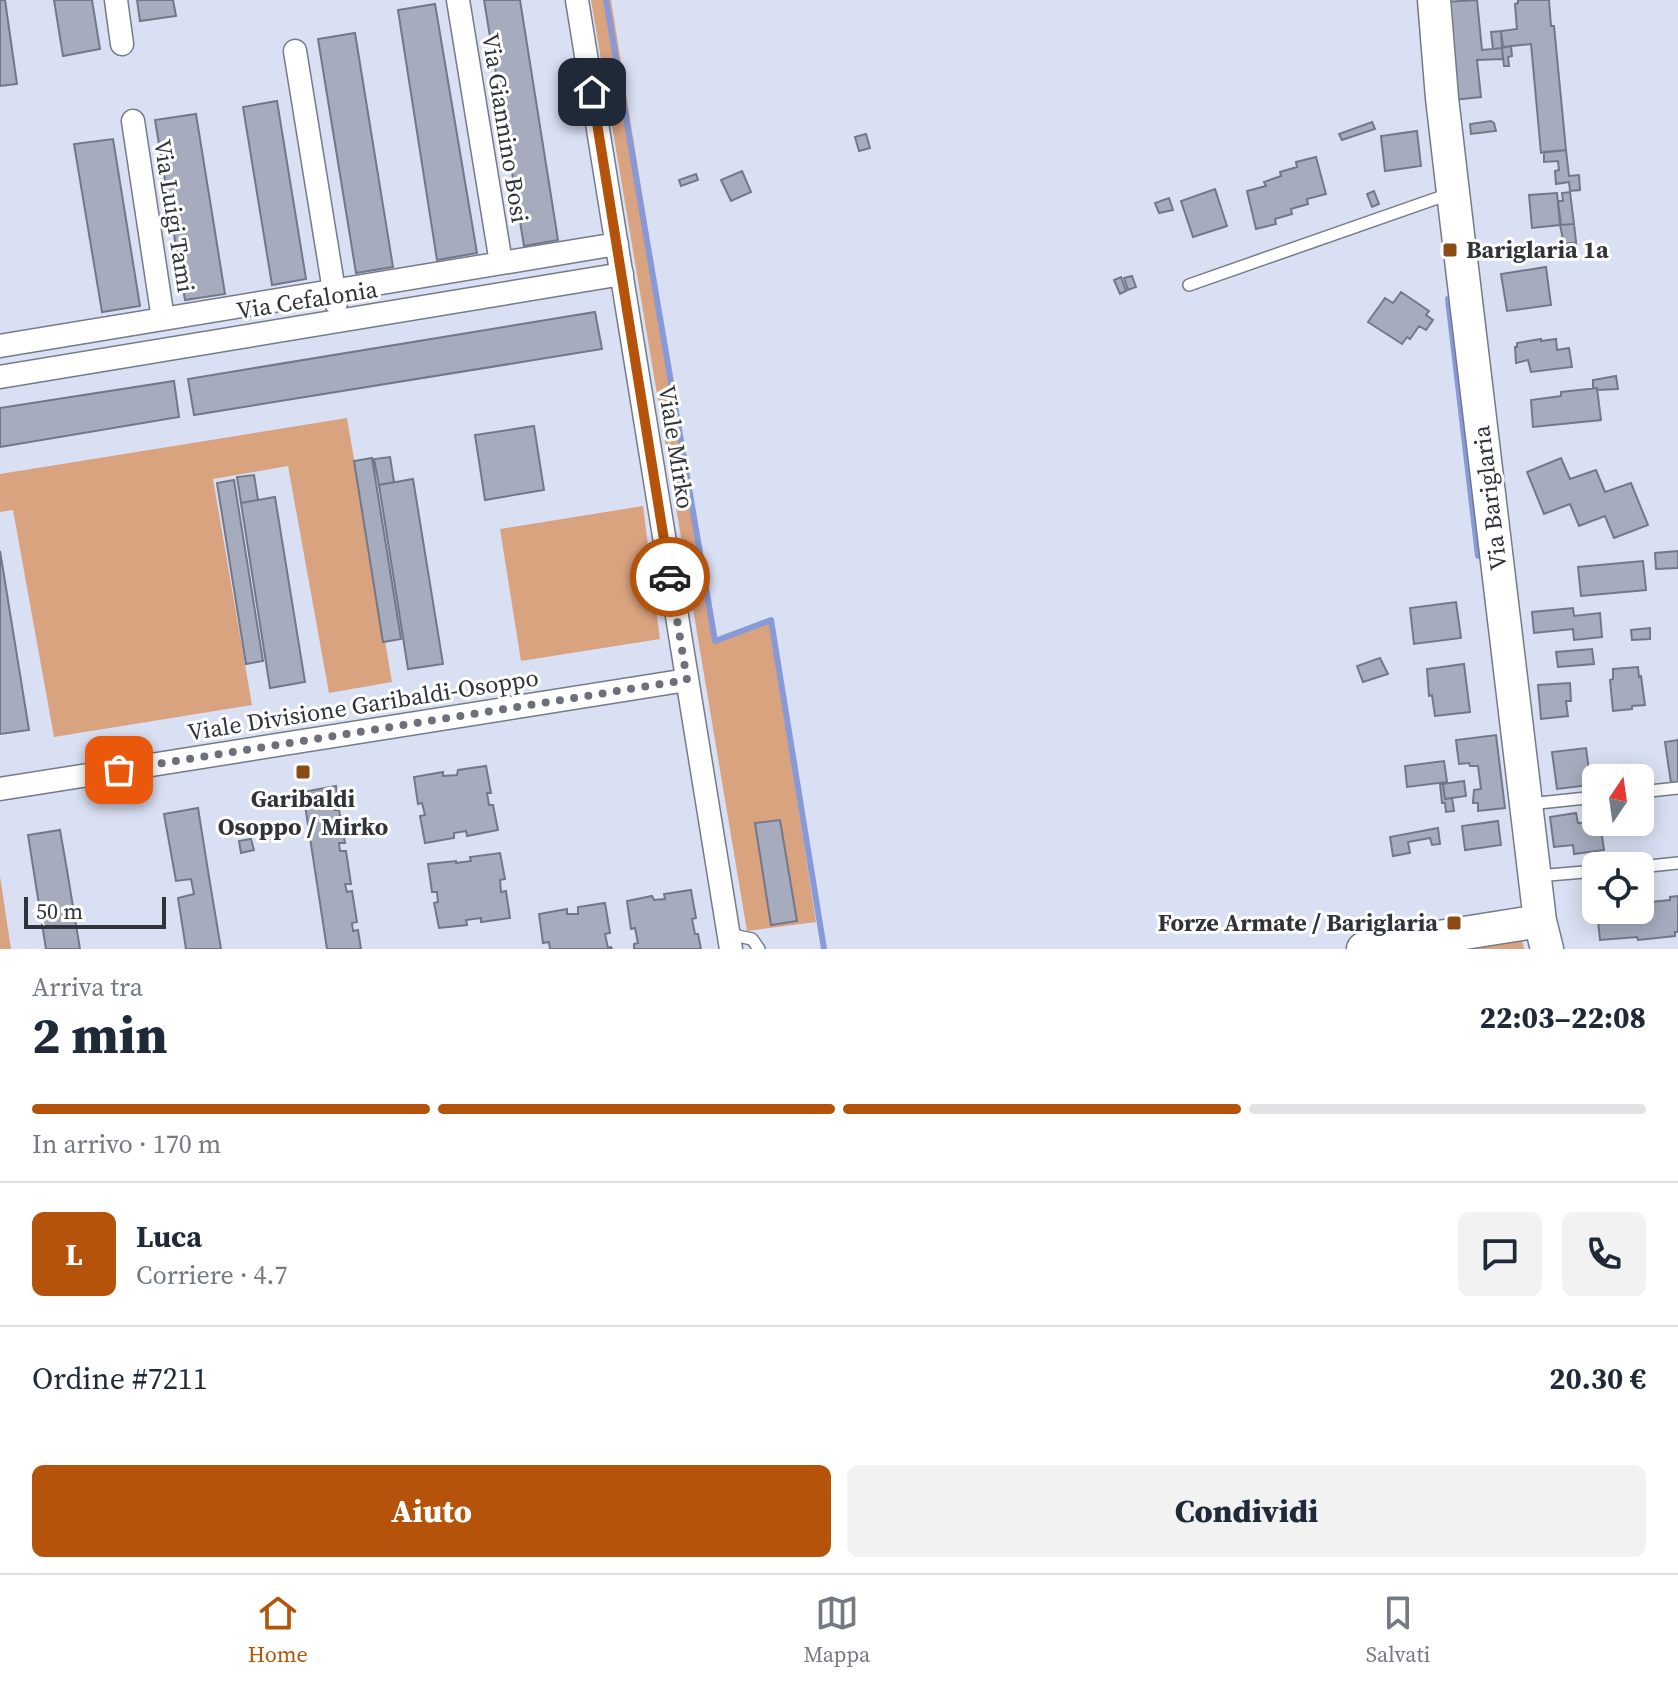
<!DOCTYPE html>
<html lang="it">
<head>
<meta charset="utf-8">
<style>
	:root { --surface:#fff; --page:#f2f2f3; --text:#1f2937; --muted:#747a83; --line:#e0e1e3; --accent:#b45309 }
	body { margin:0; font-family:"Source Serif 4",serif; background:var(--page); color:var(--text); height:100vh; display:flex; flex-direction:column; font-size:30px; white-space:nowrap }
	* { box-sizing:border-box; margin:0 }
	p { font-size:26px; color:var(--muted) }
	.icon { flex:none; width:44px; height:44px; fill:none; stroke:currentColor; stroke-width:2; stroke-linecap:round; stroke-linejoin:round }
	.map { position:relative; height:949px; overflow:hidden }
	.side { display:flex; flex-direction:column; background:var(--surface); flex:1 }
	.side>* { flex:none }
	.needle { width:52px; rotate:13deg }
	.controls { position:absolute; left:1582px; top:764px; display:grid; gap:16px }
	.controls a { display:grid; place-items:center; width:72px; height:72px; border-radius:12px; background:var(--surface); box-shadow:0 4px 20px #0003; font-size:40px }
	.scale { position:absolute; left:24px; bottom:20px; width:142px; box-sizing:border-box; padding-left:8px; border:4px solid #31333a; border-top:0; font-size:22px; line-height:28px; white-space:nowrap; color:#31333a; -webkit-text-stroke:6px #fff; paint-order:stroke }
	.pin { position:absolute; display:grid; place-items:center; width:68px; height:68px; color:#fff; margin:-34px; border-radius:16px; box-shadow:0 4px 12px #0006 }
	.courier { position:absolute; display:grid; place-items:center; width:80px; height:80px; margin:-40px; border:6px solid #b45309; border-radius:50%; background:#fff; color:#222; box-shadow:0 2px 10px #0007 }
	.headline em { font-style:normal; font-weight:800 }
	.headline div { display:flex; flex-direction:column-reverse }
	.headline { display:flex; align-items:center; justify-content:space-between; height:136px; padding:0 32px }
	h1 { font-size:52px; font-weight:800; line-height:60px }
	.bar { display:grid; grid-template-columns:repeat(4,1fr); gap:12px 8px; align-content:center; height:96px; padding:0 32px }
	.bar i { height:10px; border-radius:6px; background:var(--line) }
	.bar .current { background:var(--accent) }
	.bar p { grid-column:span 4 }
	.line { display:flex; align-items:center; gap:20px; padding:0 32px; border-top:2px solid var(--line) }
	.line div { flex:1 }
	.round { display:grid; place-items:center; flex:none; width:84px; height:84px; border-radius:12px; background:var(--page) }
	.primary-button { display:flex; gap:16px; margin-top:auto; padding:16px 32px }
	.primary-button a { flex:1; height:92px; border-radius:12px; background:var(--accent); color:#fff; font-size:32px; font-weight:800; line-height:92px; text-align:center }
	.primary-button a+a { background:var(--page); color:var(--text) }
	.tabs { display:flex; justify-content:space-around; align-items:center; height:112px; border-top:2px solid var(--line); background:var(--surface); font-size:22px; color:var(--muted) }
	.tabs a { display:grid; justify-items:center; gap:4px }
	.tabs .current { color:var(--accent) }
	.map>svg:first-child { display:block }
	.green { fill:#d9a380 }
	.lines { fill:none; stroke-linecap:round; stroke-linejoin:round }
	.stream { stroke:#8799d6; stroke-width:6 }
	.building { fill:#a6acbe; stroke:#727888; stroke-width:2 }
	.lane-casing { stroke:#747a8a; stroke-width:14 }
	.street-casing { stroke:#747a8a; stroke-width:25 }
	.secondary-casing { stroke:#747a8a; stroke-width:35 }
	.lane { stroke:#fff; stroke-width:11 }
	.street { stroke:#fff; stroke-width:22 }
	.secondary { stroke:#fff; stroke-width:32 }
	.done { stroke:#6c707b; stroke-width:8; stroke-dasharray:0 14.4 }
	.route { stroke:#b45309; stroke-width:10 }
	.poi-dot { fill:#8b4b15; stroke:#fff; stroke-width:3 }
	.labels { text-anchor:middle; stroke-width:6; stroke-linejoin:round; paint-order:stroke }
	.street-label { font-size:24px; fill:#31333a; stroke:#fff }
	.poi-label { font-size:24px; font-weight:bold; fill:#31333a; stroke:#fff; text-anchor:start }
</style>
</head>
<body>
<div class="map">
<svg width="1678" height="949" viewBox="0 0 1678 949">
	<rect width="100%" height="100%" fill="#dae0f3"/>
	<path class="green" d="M591 0H611L714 643 770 622 816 922 747 931Z
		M347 418 392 682 329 693 288 466 213 479 252 705 54 737 13 510 0 512V474Z
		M643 506 660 639 521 661 500 529Z
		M0 876 11 949H0Z
		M1521 934 1524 949H1425Z"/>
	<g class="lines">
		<path class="stream" d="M606 0 715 641 771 620 824 949
			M1448 299 1478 556"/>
	</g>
	<path class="building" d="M0 0H5L17 84 0 86Z
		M54 0H92L100 49 63 56Z
		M137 0H173L176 16 140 21Z
		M484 0H520L558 240 524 246Z
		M1477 0 1482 50 1502 48 1503 59 1477 60 1481 97 1453 100 1444 2Z
		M1518 0H1549L1551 26H1554L1566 150 1541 153 1531 44 1503 47 1501 31 1517 29 1515 4 1518 3Z
		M435 4 477 253 437 260 398 10Z
		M1501 31 1502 48 1493 49 1491 32Z
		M355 33 393 267 356 273 318 39Z
		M1511 46 1512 56 1508 57 1509 66H1504L1502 48Z
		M277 101 306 279 272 285 243 107Z
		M196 114 225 294 185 300 155 120Z
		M1491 121 1494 123 1496 131 1471 134 1470 124Z
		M1372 122 1375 129 1342 140 1339 134Z
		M1417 131 1421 166 1385 171 1381 136Z
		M866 134 870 148 859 151 855 137Z
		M113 139 140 306 102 312 74 144Z
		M1566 150 1569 176 1579 175 1580 190 1570 191 1569 182 1556 184 1555 171 1559 170 1558 161 1544 162V152Z
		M1316 157 1326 194 1307 199 1308 204 1291 209 1292 214 1275 219 1276 224 1256 229 1247 191 1266 186 1264 182 1281 176 1280 172 1297 167 1296 162Z
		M742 171 751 192 731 201 721 180Z
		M696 174 698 180 681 186 679 180Z
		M1215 189 1227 226 1193 237 1181 201Z
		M1374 191 1379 204 1372 207 1367 194Z
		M1570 192 1574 224 1561 225 1558 201H1563L1562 193Z
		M1557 193 1560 225 1532 228 1529 195Z
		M1169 198 1173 210 1159 213 1155 203Z
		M1574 224 1576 242 1564 244 1560 225Z
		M1576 242 1577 255 1559 258 1557 245Z
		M1546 267 1551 305 1507 311 1501 274Z
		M1132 276 1136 287 1128 290 1124 278Z
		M1121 277 1126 291 1120 294 1114 280Z
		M1401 292 1429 311 1426 315 1433 320 1426 330 1419 326 1410 339 1407 337 1402 344 1368 322 1385 298 1393 303Z
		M595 312 602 349 194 415 188 379Z
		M1541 339V341L1556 339 1557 350 1569 348 1572 367 1531 372 1528 360 1516 363 1515 347H1517V343Z
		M1616 376 1618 389 1597 390V388H1593V380Z
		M174 381 179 417 0 447V408Z
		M1597 388 1601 420 1533 427 1531 400 1561 396V392Z
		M534 426 544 490 485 500 475 435Z
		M390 457 394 482 379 485 374 459Z
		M372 458 401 639 383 642 354 461Z
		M1561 458 1570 479 1596 470 1605 492 1631 483 1648 525 1614 538 1605 516 1579 526 1570 504 1544 514 1527 472Z
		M254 475 258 500 241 503 237 477Z
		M413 479 443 664 408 669 379 485Z
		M234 480 263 661 246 664 217 483Z
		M275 497 305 682 270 688 241 503Z
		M0 551 29 730 0 734Z
		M1678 551V568L1656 569 1655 553Z
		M1643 561 1646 590 1581 596 1578 567Z
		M1456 602 1461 638 1414 644 1410 608Z
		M1573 608 1574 616 1600 613 1602 637 1574 640 1573 629 1534 633 1532 612Z
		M1650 628V639L1632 640 1631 630Z
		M1592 649 1594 664 1558 667 1556 652Z
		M1380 658 1388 674 1363 682 1357 666Z
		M1464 664 1470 712 1435 716 1432 695 1429 696 1427 669Z
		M1638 667 1639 677 1641 676 1645 705 1632 706V709L1613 711 1610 680 1613 679V669Z
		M1570 683 1571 701H1566L1568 716 1541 719 1538 685Z
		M1496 735 1505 808 1478 811V803H1473L1474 790 1481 789 1478 766H1470L1469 763 1459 764 1456 740Z
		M1678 740V782L1671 783 1665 742Z
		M1586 748 1591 785 1557 789 1552 752Z
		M1444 761 1447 782 1407 787 1405 766Z
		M486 766 491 793H487L489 805H493L498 830 467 836 466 831 454 833V838L425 843 420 816 425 815 422 803 418 804 414 777 443 772V776L457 775 458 770Z
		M1464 781 1466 796 1445 799 1443 784Z
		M1440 784H1443L1445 799 1452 798 1454 811 1446 812 1445 803H1442Z
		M336 786 338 802 332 803 334 810H339L345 843H339L340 851H346L351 884H345L347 892 352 891 357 922 352 923 353 931 358 930 361 949H327L303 792Z
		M198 808 209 877 221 949H186L178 898 194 894 191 879 176 881 164 814Z
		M1576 813 1578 823 1600 822 1604 850 1574 854 1573 845 1554 847 1550 817Z
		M780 820 797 921 771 925 755 823Z
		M1498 821 1501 845 1465 850 1462 826Z
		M1438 828 1440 844 1432 845 1430 838 1408 842 1410 853 1393 856 1390 837Z
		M60 830 67 870 80 949H46L28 835Z
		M251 839 254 850 241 853 239 841Z
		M500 853 505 879 500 880 501 892 506 891 510 918 481 922V918L466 920 467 925 439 928 434 903 438 902 437 892H432L428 864 456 861V863L471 861 470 857Z
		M691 890 696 918 692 919 695 934H698L701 949H634V944L638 943 635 928 631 929 627 901 652 896 654 900 665 899 664 894Z
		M1678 896V932H1675V936L1638 940 1637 937 1600 940 1597 910H1640V903L1670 900V897Z
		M605 903 610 933 605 934 608 948 611 947 612 949H550L549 942 543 943 539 914 567 909V914H578V907Z"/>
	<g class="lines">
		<g class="lane-casing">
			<path id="lane" d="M1189 285 1449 194
				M1640 792 1678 788
				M1529 804 1596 797
				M1640 867 1678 863
				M1537 876 1596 871
				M728 934 752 939 759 949"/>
		</g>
		<g class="street-casing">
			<path id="street" d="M116 0 122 44
				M458 0 501 263
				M577 0 731 949
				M295 51 336 303
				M133 121 163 319
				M0 346 617 244
				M0 377 622 274
				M0 789 687 680"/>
		</g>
		<g class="secondary-casing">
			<path id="secondary" d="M1434 0 1442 98 1452 184 1540 921 1547 949
				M1363 949 1540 921"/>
		</g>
		<use href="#lane" class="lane"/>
		<use href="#street" class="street"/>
		<use href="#secondary" class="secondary"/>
	</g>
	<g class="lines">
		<path class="done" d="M119 770 687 680 670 577"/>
		<path class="route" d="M592 92 670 577"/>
	</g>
	<g class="poi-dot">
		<rect x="1442" y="242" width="16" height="16" rx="4"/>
		<rect x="295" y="764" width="16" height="16" rx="4"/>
		<rect x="1446" y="915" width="16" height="16" rx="4"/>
	</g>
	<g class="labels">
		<g class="street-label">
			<text transform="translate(505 128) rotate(81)" y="8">Via Giannino Bosi</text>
			<text transform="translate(174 216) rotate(81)" y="8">Via Luigi Tami</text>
			<text transform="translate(307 300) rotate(-9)" y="8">Via Cefalonia</text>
			<text transform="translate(676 447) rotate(81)" y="8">Viale Mirko</text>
			<text transform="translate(1490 498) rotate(-97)" y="8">Via Bariglaria</text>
			<text transform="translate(363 705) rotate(-9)" y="8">Viale Divisione Garibaldi-Osoppo</text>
		</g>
		<g class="poi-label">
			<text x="1466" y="258">Bariglaria 1a</text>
			<text x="303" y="807" text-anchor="middle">Garibaldi<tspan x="303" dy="28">Osoppo / Mirko</tspan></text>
			<text x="1438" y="931" text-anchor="end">Forze Armate / Bariglaria</text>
		</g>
	</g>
</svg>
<div class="controls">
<a><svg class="needle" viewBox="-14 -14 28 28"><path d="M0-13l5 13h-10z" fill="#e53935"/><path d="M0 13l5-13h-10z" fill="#747a83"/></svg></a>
<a><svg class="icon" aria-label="locate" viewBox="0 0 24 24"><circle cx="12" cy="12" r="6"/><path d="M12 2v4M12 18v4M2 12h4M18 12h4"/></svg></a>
</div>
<div class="scale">50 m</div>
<div class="pin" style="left:119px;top:770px;background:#ea580c"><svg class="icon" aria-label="bag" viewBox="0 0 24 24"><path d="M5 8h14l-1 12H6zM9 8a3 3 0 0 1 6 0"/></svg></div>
<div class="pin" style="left:592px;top:92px;background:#1f2937"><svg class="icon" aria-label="home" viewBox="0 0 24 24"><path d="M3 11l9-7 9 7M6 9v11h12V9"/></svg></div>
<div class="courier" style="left:670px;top:577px"><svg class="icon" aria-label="car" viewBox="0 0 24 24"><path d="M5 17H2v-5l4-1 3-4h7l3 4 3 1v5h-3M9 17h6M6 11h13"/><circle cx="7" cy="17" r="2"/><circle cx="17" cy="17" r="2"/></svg></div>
</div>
<section class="side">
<div class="headline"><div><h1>2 min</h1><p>Arriva tra</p></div><em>22:03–22:08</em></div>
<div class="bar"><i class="current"></i><i class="current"></i><i class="current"></i><i></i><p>In arrivo · 170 m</p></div>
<div class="line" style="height:144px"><b class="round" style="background:var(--accent);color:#fff">L</b><div><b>Luca</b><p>Corriere · 4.7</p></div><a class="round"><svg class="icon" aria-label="chat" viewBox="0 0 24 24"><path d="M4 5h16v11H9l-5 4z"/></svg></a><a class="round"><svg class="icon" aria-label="phone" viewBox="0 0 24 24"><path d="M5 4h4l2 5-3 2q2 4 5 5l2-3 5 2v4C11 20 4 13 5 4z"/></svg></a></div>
<div class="line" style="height:104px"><div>Ordine #7211</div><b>20.30 €</b></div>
<div class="primary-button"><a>Aiuto</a><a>Condividi</a></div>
</section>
<nav class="tabs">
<a class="current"><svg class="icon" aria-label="home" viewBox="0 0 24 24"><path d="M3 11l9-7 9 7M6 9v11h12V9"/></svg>Home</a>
<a><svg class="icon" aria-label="map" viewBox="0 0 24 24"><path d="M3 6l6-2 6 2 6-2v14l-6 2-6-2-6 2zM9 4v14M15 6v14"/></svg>Mappa</a>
<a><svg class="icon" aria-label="saved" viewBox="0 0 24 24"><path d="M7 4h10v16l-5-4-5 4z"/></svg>Salvati</a>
</nav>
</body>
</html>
